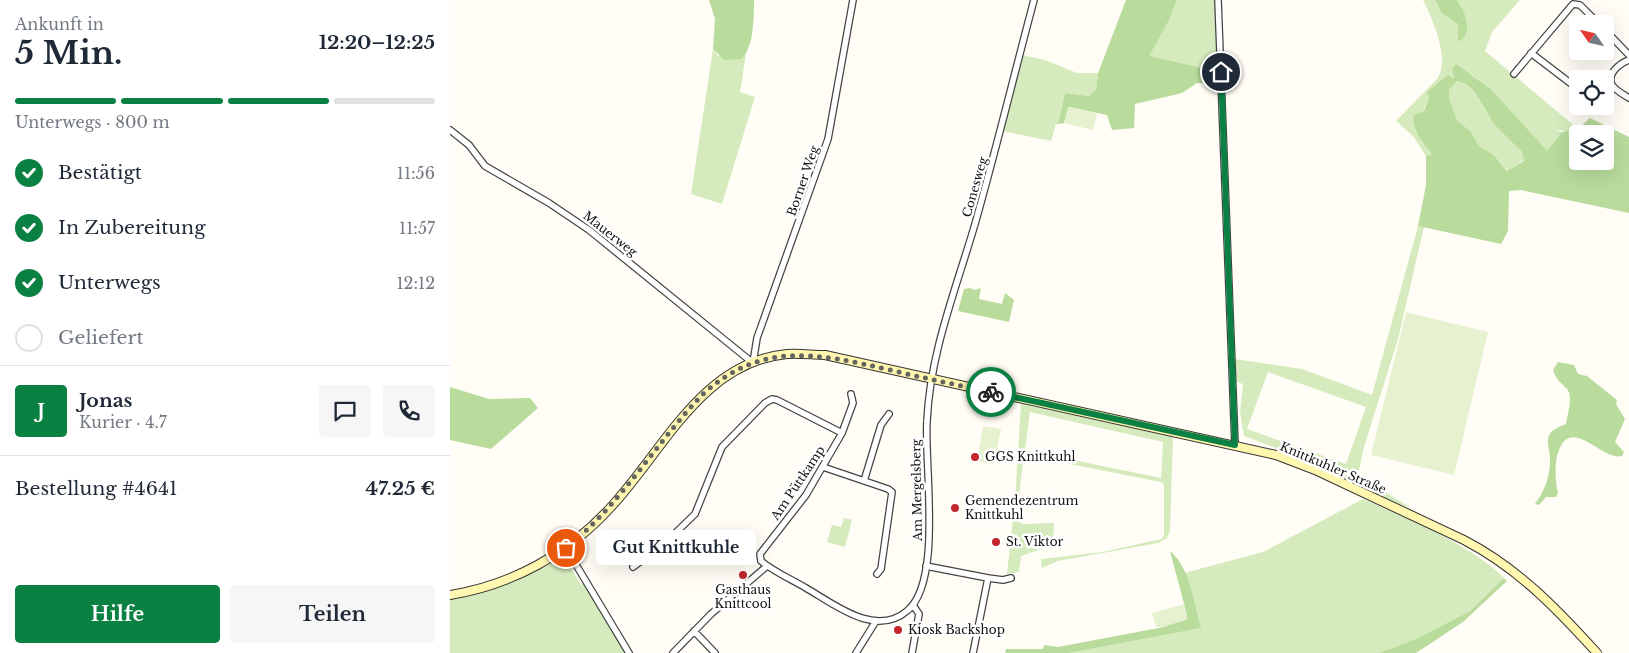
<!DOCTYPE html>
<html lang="de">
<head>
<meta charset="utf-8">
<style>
	:root { --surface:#fff; --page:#f6f6f7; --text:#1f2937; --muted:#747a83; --line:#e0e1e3; --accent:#0b8043 }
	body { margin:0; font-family:"Libre Baskerville",serif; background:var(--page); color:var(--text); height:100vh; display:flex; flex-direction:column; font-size:19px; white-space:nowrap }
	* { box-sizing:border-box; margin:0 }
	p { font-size:16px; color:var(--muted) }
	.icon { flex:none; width:28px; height:28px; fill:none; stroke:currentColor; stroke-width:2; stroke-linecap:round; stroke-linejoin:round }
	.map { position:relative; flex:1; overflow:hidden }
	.side { display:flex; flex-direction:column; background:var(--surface); width:450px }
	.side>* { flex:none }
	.needle { width:32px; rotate:304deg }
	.controls { position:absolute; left:1119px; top:15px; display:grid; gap:10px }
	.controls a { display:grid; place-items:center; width:45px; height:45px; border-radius:5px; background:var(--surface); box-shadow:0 5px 20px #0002; font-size:25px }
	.pin { position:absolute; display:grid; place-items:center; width:42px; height:42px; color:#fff; margin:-21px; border:2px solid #fff; border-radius:50%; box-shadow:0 1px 5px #0007 }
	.courier { position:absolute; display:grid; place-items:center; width:50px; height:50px; margin:-25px; border:4px solid #0b8043; border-radius:50%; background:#fff; color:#222; box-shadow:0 1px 6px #0007 }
	.bubble { position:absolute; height:35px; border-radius:5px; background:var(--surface); box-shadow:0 5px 20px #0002; font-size:16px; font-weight:700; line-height:35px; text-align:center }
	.overview em { font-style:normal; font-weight:700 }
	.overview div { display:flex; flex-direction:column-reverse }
	.overview { display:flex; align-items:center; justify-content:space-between; height:85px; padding:0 15px }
	h1 { font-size:32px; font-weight:700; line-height:38px }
	.bar { display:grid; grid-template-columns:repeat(4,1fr); gap:8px 5px; align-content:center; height:60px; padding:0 15px }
	.bar i { height:6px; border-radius:4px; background:var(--line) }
	.bar .active { background:var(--accent) }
	.bar p { grid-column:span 4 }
	.line { display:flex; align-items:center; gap:12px; padding:0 15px; border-top:1px solid var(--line) }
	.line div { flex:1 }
	.round { display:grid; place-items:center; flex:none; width:52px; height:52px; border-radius:5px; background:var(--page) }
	ol { padding:0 15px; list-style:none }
	li { display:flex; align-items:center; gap:15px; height:55px }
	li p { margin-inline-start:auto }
	li .icon { padding:5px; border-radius:50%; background:var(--accent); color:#fff; stroke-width:4 }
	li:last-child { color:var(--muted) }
	li i { width:28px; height:28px; border:2px solid var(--line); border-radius:50% }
	.button { display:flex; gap:10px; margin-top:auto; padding:10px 15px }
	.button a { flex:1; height:58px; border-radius:5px; background:var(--accent); color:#fff; font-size:20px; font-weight:700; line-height:58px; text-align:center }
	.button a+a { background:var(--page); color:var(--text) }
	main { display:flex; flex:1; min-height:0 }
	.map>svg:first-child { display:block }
	.green { fill:#d5ebbd; fill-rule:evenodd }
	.forest { fill:#b9dc9c; fill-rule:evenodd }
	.pitch { fill:#e6f2cf }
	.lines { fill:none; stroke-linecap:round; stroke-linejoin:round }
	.street-casing { stroke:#444; stroke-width:8 }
	.secondary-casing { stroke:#333; stroke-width:10 }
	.street { stroke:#fff; stroke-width:5.5 }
	.secondary { stroke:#fff6b0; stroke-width:8 }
	.done { stroke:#646461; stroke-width:5; stroke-dasharray:0 9 }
	.route { stroke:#0b8043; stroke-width:6 }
	.poi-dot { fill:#c4262e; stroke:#fff; stroke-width:2 }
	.labels { text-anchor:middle; stroke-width:5; stroke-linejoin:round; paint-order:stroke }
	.street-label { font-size:12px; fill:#111; stroke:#fff }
	.poi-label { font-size:12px; fill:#111; stroke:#fff; text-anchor:start }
</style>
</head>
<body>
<main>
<section class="side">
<div class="overview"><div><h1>5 Min.</h1><p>Ankunft in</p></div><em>12:20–12:25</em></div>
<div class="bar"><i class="active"></i><i class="active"></i><i class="active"></i><i></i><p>Unterwegs · 800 m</p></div>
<ol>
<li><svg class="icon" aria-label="check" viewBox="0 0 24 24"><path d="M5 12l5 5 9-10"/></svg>Bestätigt<p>11:56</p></li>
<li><svg class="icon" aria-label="check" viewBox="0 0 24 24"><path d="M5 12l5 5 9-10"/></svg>In Zubereitung<p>11:57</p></li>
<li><svg class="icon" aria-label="check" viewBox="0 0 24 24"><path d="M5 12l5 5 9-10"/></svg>Unterwegs<p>12:12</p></li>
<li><i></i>Geliefert</li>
</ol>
<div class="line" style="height:90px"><b class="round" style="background:var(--accent);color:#fff">J</b><div><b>Jonas</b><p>Kurier · 4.7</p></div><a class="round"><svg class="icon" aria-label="chat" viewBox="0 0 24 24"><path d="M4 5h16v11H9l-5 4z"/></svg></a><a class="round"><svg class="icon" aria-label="phone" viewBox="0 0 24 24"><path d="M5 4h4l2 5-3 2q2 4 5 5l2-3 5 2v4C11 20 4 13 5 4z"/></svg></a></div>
<div class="line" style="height:65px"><div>Bestellung #4641</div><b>47.25 €</b></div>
<div class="button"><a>Hilfe</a><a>Teilen</a></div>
</section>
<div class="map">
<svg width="1179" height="653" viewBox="0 0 1179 653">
	<rect width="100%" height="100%" fill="#fffdf5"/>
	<path class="green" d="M727 0H767L771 72 698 56 719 20Z
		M973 0H985C992 18 1002 14 1007 23 1009 27 1008 35 1008 40L1011 6 1007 0H1070L1042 32 1035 51 1127 128 1118 131 1105 130 1112 132 1097 152 1041 89 1021 74 1000 77 979 98 965 130 982 154 976 156 963 136 946 121 987 79C1001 60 982 18 973 0Z
		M263 49 268 56 292 59 296 54 290 92 305 97 272 204 241 194Z
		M572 55 595 60 627 73H648L646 89 639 96 615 93 608 124H606L601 141 553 131Z
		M1007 81 1016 84 1024 91 1035 110 1072 152 1074 160 1058 171 1044 155 1029 146 1021 132 1007 120 999 98V90Z
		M968 226 974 227 948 339 914 447 908 475 961 508C945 503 871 472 867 459L855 454 852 458 794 436 790 412 793 384 785 381 784 359 852 369 922 395ZM818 372 916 407 896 464 797 429Z
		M571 404 723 437 720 531 717 538 708 543 608 561 592 568 591 559 653 552 711 539 714 536V485L711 482 574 455 566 520 573 524 604 523 603 545 571 556 569 572 557 574 565 500ZM580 412 713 442 711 478 575 450Z
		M913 499C955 518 1022 545 1054 578L1020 611 968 638 929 653H619L750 628 734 573 813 552Z
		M394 518 402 520 395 547 377 542 382 525 391 527Z
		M116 554 118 556 115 558 131 585 134 583 176 653H0V600C46 590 76 579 116 554Z"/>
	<path class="forest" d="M259 0H304C304 18 304 45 292 59L274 60 263 49 265 19Z
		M676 0H727L719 20 699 56 771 72V84L747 83 732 93 685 104 684 128 662 130 657 115 619 107 614 123 608 124 615 93 639 96 646 89 648 73Z
		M985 0H1007C1015 12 1023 29 1011 41L1008 40V24L992 13Z
		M1006 64 1041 89 1097 151 1112 132 1130 127 1140 118 1179 137V213L1071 190 1059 191 1058 231 1051 244 968 226 976 185V156L982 154C973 142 961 130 964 115L974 111 979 98 977 92 998 75 1004 78 1002 69ZM1007 81 1016 84 1024 91 1044 124 1072 152 1074 161 1057 171 1044 155 1029 146 1021 132 1007 120 999 98V90ZM1128 134H1155V161H1128Z
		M520 288 525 290 531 288 529 299 552 304 555 293 564 300 559 322 508 311 514 289Z
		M1108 362 1124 365 1128 374 1137 376 1167 400 1166 404 1175 419 1165 442 1174 452 1172 456C1153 462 1122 416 1109 450 1104 462 1105 480 1108 493L1106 497H1096L1089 505 1085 504C1094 491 1099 480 1100 463 1101 443 1088 434 1116 424 1117 415 1124 397 1117 389 1111 383 1106 379 1103 370Z
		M0 387 39 399 80 398 88 408 41 449 0 440Z
		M720 551C740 567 744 604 751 628L619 653H555L556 649H593L594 645 608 647 714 627 737 615Z
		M1054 578 1057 581 1013 622 966 653H929L968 638 1020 611Z"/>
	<path class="pitch" d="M618 107 647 113 643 130 614 123Z
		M956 312 1038 332 1004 475 921 455Z
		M533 426 551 429 544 464 527 461Z
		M734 604 737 618 736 620 713 627H706L702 613Z"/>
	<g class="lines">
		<g class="street-casing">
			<path id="street" d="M768 0 785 445
				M1155 30 1179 55
				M1081 53 1128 89
				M1179 60C1170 63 1156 74 1162 85 1165 90 1174 95 1179 98
				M1064 74 1123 4 1130 5 1149 24
				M0 130 19 145 35 166 99 203 139 230 303 363
				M303 363 307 338 378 139 403 0
				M392 433 356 495 310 554 311 561C324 572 341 579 356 588 384 604 425 638 457 611 493 582 474 465 477 421 480 353 506 289 525 224 546 150 564 75 584 0
				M373 467 438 489 442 492 431 569 427 574
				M414 481 431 425 439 414
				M116 548 179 653
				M476 566 538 578 523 653
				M183 567 213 545 245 514 272 447 315 403 322 399 327 400 392 433 403 403 401 394
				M538 578 553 580 561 578
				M244 631 265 653
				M223 653 261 614 317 566
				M406 653 426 621
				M462 653 469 614 463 605"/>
		</g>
		<g class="secondary-casing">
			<path id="secondary" d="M0 595C62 585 118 554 160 508 213 452 251 362 337 354 350 353 363 355 375 355L826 455 865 470 1014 540C1068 568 1107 609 1147 653"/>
		</g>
		<use href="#street" class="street"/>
		<use href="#secondary" class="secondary"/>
	</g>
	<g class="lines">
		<path class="done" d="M116 548C171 504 205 444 253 394 313 340 369 354 440 370 474 378 507 385 541 392"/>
		<path class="route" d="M541 392 785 445 771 72"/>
	</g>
	<g class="poi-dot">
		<circle cx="525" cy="457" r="5"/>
		<circle cx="505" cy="508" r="5"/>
		<circle cx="546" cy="542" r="5"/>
		<circle cx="293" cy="575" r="5"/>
		<circle cx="448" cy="630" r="5"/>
	</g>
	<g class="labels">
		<g class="street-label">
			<text transform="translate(353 181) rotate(-71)" y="4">Borner Weg</text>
			<text transform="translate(525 187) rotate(-74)" y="4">Conesweg</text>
			<text transform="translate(160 234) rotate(38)" y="4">Mauerweg</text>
			<text transform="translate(883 468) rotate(23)" y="4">Knittkuhler Straße</text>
			<text transform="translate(348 483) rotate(-56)" y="4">Am Püttkamp</text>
			<text transform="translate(467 490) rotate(-91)" y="4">Am Mergelsberg</text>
		</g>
		<g class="poi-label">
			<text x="535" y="461">GGS Knittkuhl</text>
			<text x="515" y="505">Gemendezentrum<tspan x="515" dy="14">Knittkuhl</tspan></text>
			<text x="556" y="546">St. Viktor</text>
			<text x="293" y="594" text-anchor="middle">Gasthaus<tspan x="293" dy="14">Knittcool</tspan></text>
			<text x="458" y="634">Kiosk Backshop</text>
		</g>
	</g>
</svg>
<div class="controls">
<a><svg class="needle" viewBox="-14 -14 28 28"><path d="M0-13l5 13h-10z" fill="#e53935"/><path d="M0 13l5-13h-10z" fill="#747a83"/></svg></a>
<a><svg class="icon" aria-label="locate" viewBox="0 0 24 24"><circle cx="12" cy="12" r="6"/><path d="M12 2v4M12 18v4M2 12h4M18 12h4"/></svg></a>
<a><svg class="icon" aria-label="layers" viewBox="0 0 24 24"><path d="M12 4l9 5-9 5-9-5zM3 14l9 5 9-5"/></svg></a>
</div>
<div class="pin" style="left:116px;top:548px;background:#ea580c"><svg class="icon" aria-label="bag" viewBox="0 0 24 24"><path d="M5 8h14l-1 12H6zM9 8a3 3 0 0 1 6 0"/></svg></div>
<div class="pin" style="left:771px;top:72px;background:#1f2937"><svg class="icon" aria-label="home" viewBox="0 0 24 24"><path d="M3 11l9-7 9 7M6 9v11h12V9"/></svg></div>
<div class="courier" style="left:541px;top:392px"><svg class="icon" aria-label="bike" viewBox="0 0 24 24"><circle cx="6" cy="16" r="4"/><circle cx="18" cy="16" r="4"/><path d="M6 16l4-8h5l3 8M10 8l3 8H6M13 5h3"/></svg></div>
<div class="bubble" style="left:146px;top:530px;width:160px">Gut Knittkuhle</div>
</div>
</main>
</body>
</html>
